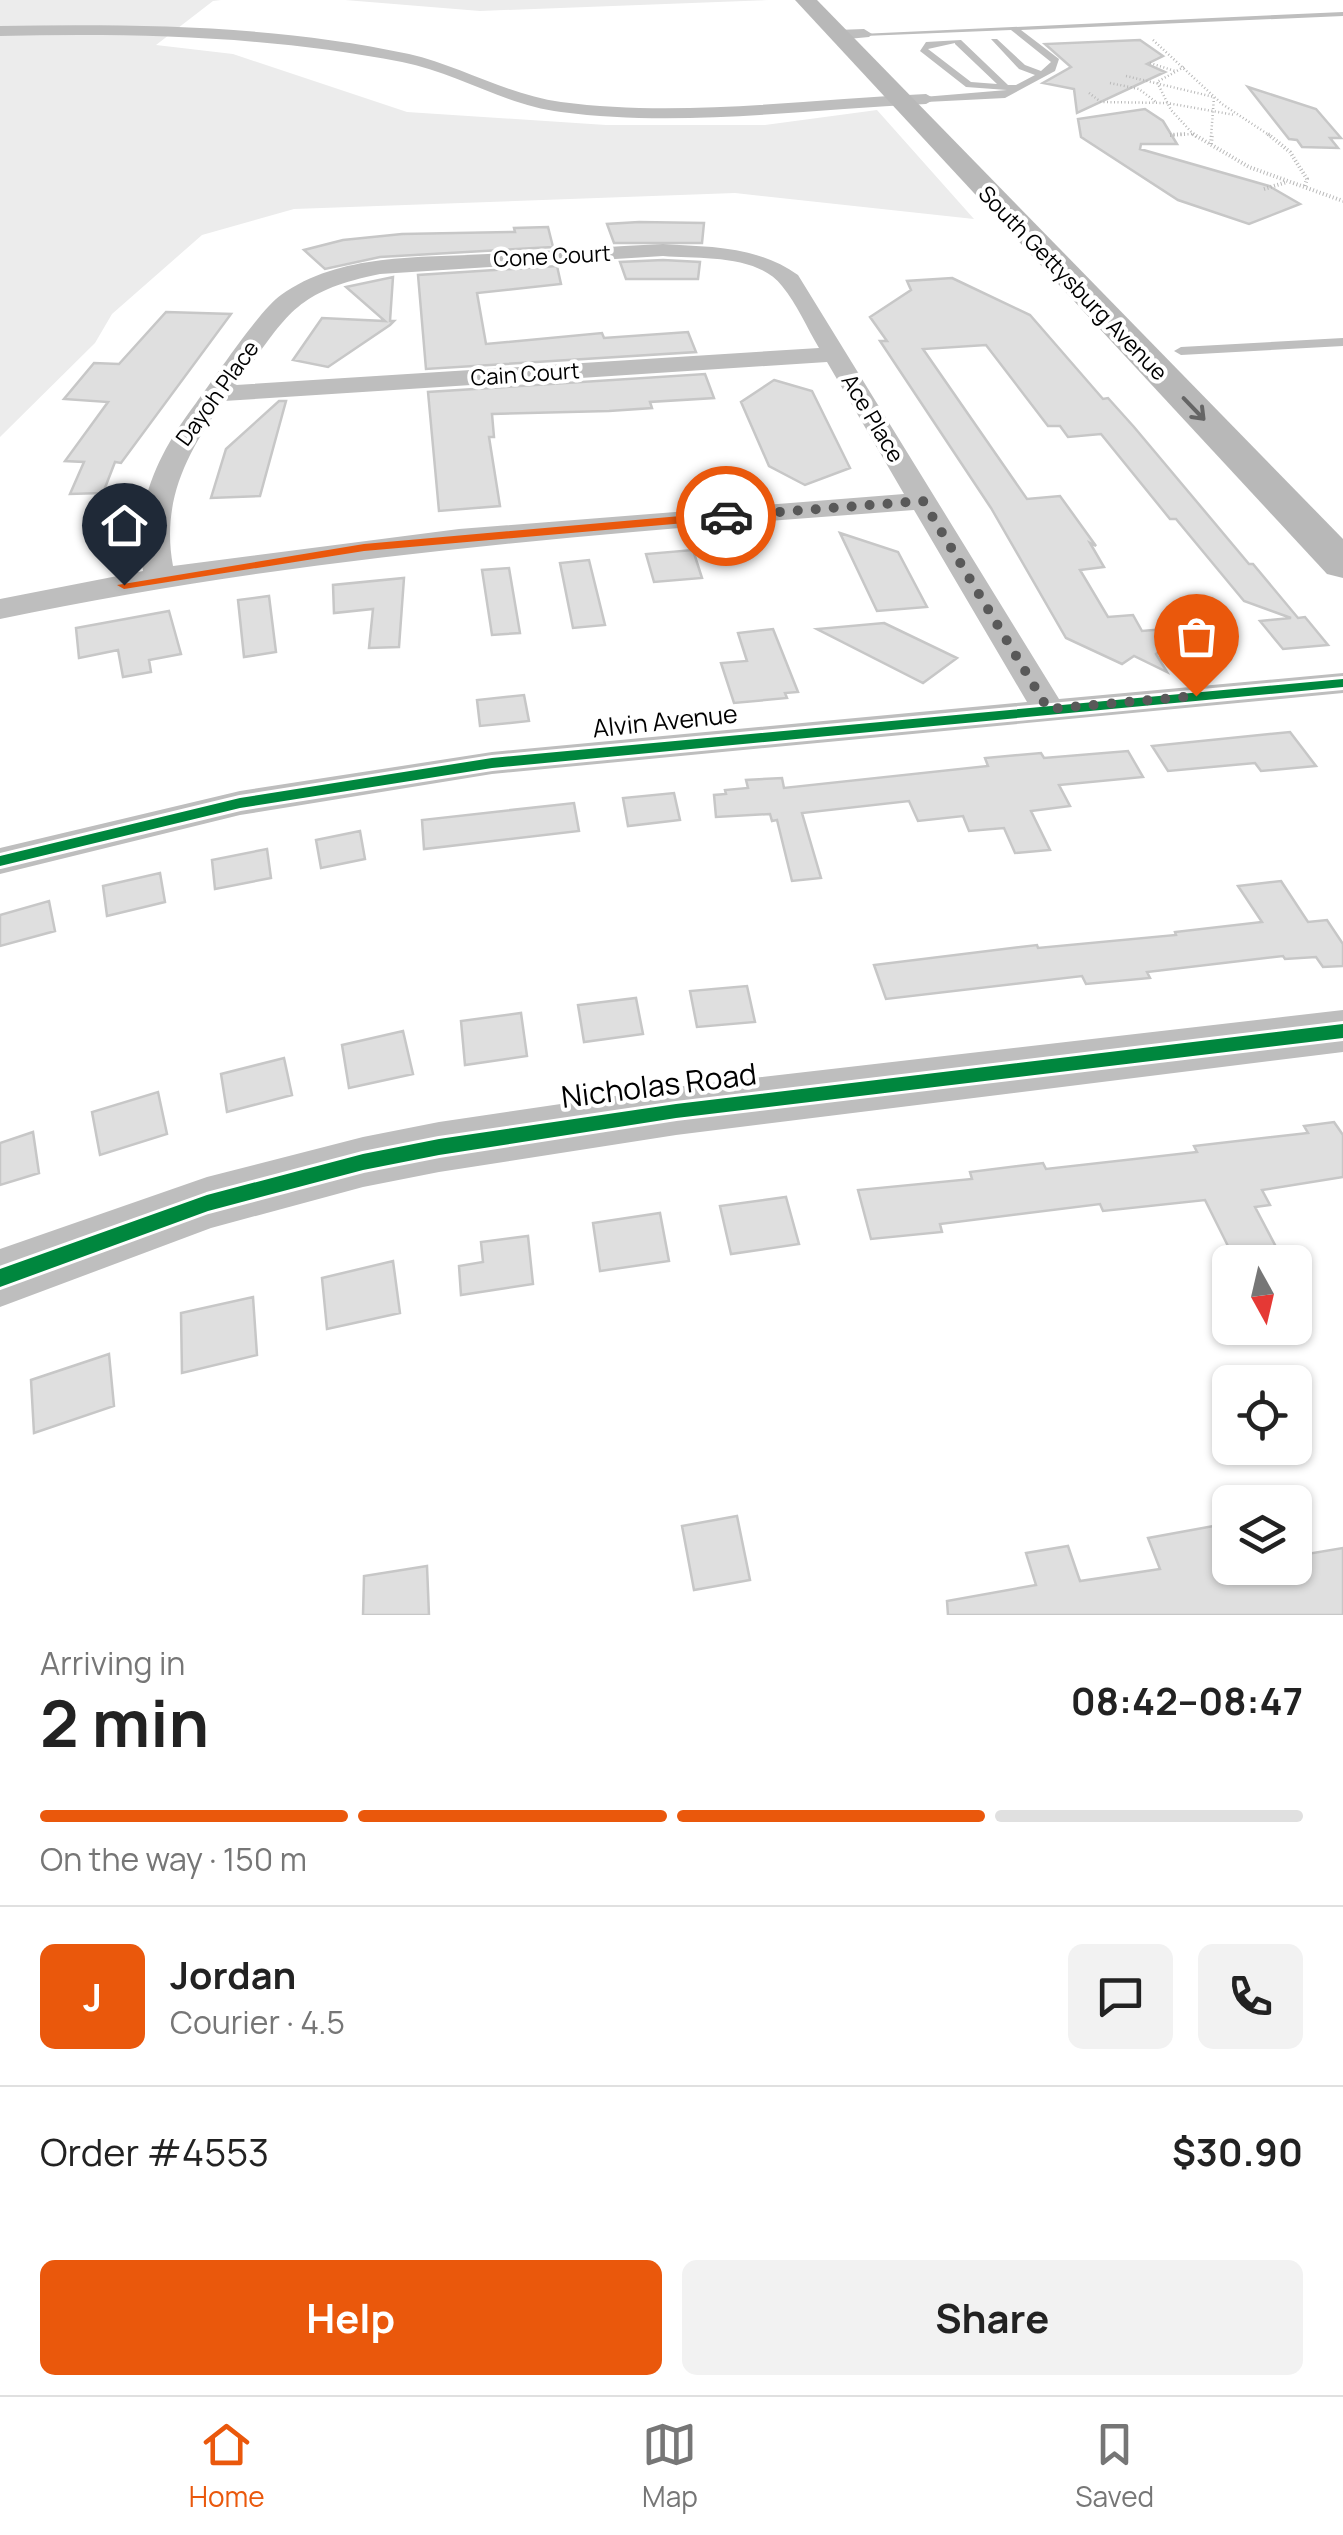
<!DOCTYPE html>
<html lang="en">
<head>
<meta charset="utf-8">
<style>
	:root { --surface:#fff; --page:#f2f2f2; --text:#222; --muted:#767676; --line:#e0e0e0; --accent:#ea580c }
	body { margin:0; font-family:Manrope,sans-serif; background:var(--page); color:var(--text); height:100vh; display:flex; flex-direction:column; font-size:38px; white-space:nowrap }
	* { box-sizing:border-box; margin:0 }
	p { font-size:32px; color:var(--muted) }
	.icon { flex:none; width:55px; height:55px; fill:none; stroke:currentColor; stroke-width:2; stroke-linecap:round; stroke-linejoin:round }
	.map { position:relative; height:1615px; overflow:hidden }
	.side { display:flex; flex-direction:column; background:var(--surface); flex:1 }
	.side>* { flex:none }
	.needle { width:65px; rotate:172deg }
	.controls { position:absolute; left:1212px; top:1245px; display:grid; gap:20px }
	.controls a { display:grid; place-items:center; width:100px; height:100px; border-radius:15px; background:var(--surface); box-shadow:0 2px 8px #0004; font-size:50px }
	.pin { position:absolute; display:grid; place-items:center; width:85px; height:85px; color:#fff; margin:-102px -42px; border-radius:50% 50% 50% 0; rotate:-45deg; box-shadow:0 0 10px #0007 }
	.pin .icon { rotate:45deg }
	.courier { position:absolute; display:grid; place-items:center; width:100px; height:100px; margin:-50px; border:8px solid #ea580c; border-radius:50%; background:#fff; color:#222; box-shadow:0 2px 12px #0007 }
	.head em { font-style:normal; font-weight:700 }
	.head div { display:flex; flex-direction:column-reverse }
	.head { display:flex; align-items:center; justify-content:space-between; height:170px; padding:0 40px }
	h1 { font-size:65px; font-weight:700; line-height:75px }
	.bar { display:grid; grid-template-columns:repeat(4,1fr); gap:15px 10px; align-content:center; height:120px; padding:0 40px }
	.bar i { height:12px; border-radius:8px; background:var(--line) }
	.bar .on { background:var(--accent) }
	.bar p { grid-column:span 4 }
	.line { display:flex; align-items:center; gap:25px; padding:0 40px; border-top:2px solid var(--line) }
	.line div { flex:1 }
	.round { display:grid; place-items:center; flex:none; width:105px; height:105px; border-radius:15px; background:var(--page) }
	.primary-button { display:flex; gap:20px; margin-top:auto; padding:20px 40px }
	.primary-button a { flex:1; height:115px; border-radius:15px; background:var(--accent); color:#fff; font-size:40px; font-weight:700; line-height:115px; text-align:center }
	.primary-button a+a { background:var(--page); color:var(--text) }
	.menu { display:flex; justify-content:space-around; align-items:center; height:140px; border-top:2px solid var(--line); background:var(--surface); font-size:28px; color:var(--muted) }
	.menu a { display:grid; justify-items:center; gap:5px }
	.menu .on { color:var(--accent) }
	.map>svg:first-child { display:block }
	.green { fill:#ececec }
	.building { fill:#dfdfdf; stroke:#c7c7c7; stroke-width:2.5 }
	.lines { fill:none; stroke-linecap:round; stroke-linejoin:round }
	.path-far1 { stroke:#b9b9b9; stroke-width:2.5; stroke-dasharray:1 2.5; stroke-linecap:butt }
	.path { stroke:#b9b9b9; stroke-width:4; stroke-dasharray:1 2.5; stroke-linecap:butt }
	.service { fill:#bebebe; fill-rule:evenodd }
	.minor { fill:#bebebe; fill-rule:evenodd }
	.tertiary { fill:#bebebe; fill-rule:evenodd }
	.secondary { fill:#b8b8b8; fill-rule:evenodd }
	.cycleway-casing { stroke:#fff; stroke-width:6 }
	.cycleway { fill:#00873e; fill-rule:evenodd }
	.oneway { stroke:#656565 }
	.route { fill:#ea580c }
	.done { stroke:#595959; stroke-width:10; stroke-dasharray:0 18 }
	.labels { text-anchor:middle; stroke-width:8; stroke-linejoin:round; paint-order:stroke }
	.far-street-label { font-size:22px; fill:#000; stroke:#fff }
	.street-label { font-size:25px; fill:#000; stroke:#fff }
	.near-street-label { font-size:30px; fill:#000; stroke:#fff }
</style>
</head>
<body>
<div class="map">
<svg width="1343" height="1615" viewBox="0 0 1343 1615">
	<rect width="100%" height="100%" fill="#fff"/>
	<path class="green" d="M0 0H221L213 1 156 45 233 54 407 112 606 125H765L877 110 974 219 735 193 294 209 202 235 112 314 95 343 0 437Z
		M345 0H769L480 11Z"/>
	<path class="building" d="M1140 40 1163 56 1147 64 1165 72 1077 113 1074 89 1043 83 1071 67 1045 44Z
		M1248 87 1316 109 1341 138H1330L1338 148 1302 147 1297 140 1289 139Z
		M1145 109 1163 121 1177 144H1141L1140 149 1269 186 1300 204 1249 224 1178 200 1081 137 1078 119Z
		M639 222 704 223 702 243H614L607 224Z
		M548 227 553 247 380 257 325 269 304 250 343 240 402 234 515 232 514 228Z
		M663 260 700 262 698 279H626L620 262Z
		M557 266 561 284 477 293 486 344 602 333 604 338 688 332 696 352 426 369 418 275Z
		M393 277 390 321H394L390 325 328 367 293 360 322 318 385 321 346 287Z
		M952 278 1030 315 1103 399 1108 398 1134 427 1249 564H1253L1298 618 1305 617 1328 645 1283 649 1260 621 1291 618 1244 601 1176 519H1170L1101 434 1068 437 1060 426H1048L986 345 923 349 1027 499 1060 496 1096 546 1090 543 1104 567 1080 570 1108 617 1133 615 1142 631 1189 627 1156 654 1167 672 1134 656 1122 664 1066 638 991 508 880 341H887L870 317 911 290 907 281Z
		M166 312 231 314 121 463 115 462 103 493 70 494 84 462 65 461 108 402 64 399 94 363 119 364Z
		M705 374 714 398 650 402 652 408 609 411 492 414 494 437H489L500 506 439 511 428 392Z
		M774 380 812 391 850 468 805 485 769 466 741 402Z
		M279 401H286L260 496 211 498 226 449Z
		M840 533 898 552 927 607 877 611Z
		M693 550 702 578 654 582 646 554Z
		M589 560 605 625 573 628 560 563Z
		M509 568 520 633 492 635 482 570Z
		M404 578 399 647 369 648 373 609 334 613 333 585Z
		M269 596 276 652 244 657 238 600Z
		M169 611 181 654 149 660 151 672 123 677 118 650 79 658 76 628Z
		M884 623 957 658 923 683 817 629Z
		M773 629 798 692 785 693 787 698 734 703 721 663 747 661 738 633Z
		M524 695 529 721 480 726 477 700Z
		M1290 732 1316 766 1261 771 1255 763 1168 771 1152 746Z
		M1128 751 1143 777 1059 785 1070 806 1031 811 1050 850 1015 853 1004 828 969 831 963 816 918 821 909 801 802 813 821 878 792 881 777 820 772 821 770 814 716 817 714 795 726 794 725 790 748 788 746 780 782 778 784 788 988 766 985 758 1041 753 1044 758Z
		M674 793 680 820 628 826 623 798Z
		M574 803 579 831 424 849 422 820Z
		M360 831 365 859 321 868 316 840Z
		M267 849 271 878 215 889 212 860Z
		M160 873 165 902 107 916 103 886Z
		M1281 881 1308 922 1327 920 1343 944V966L1323 967 1316 957 1285 959 1283 956 1147 972 1150 978 1086 984 1082 976 886 999 874 965 1037 945 1038 948 1176 935 1175 932 1262 922 1238 886Z
		M49 901 55 931 0 946V915Z
		M747 986 755 1022 697 1027 690 991Z
		M636 998 643 1034 584 1042 578 1005Z
		M521 1013 527 1056 465 1065 461 1021Z
		M403 1031 413 1074 349 1088 342 1045Z
		M284 1058 292 1095 227 1112 221 1074Z
		M158 1092 167 1134 100 1155 92 1112Z
		M1334 1122 1343 1135V1177L1262 1190 1270 1205 1255 1207 1284 1262H1236L1205 1200 1103 1211 1100 1204 940 1224 942 1232 871 1239 858 1190 972 1179 970 1172 1043 1163 1046 1169 1197 1152 1194 1146 1308 1133 1304 1126Z
		M33 1132 39 1173 0 1185V1143Z
		M786 1197 799 1244 731 1254 720 1206Z
		M660 1213 669 1261 600 1271 593 1223Z
		M528 1236 533 1284 461 1295 459 1266 483 1262 481 1242Z
		M393 1261 400 1313 327 1329 322 1278Z
		M253 1297 257 1355 182 1373 181 1313Z
		M109 1354 114 1406 34 1433 31 1380Z
		M737 1516 750 1580 694 1590 682 1526Z
		M1230 1523V1568H1295V1556L1343 1548V1615H948L947 1601 1036 1585 1026 1553 1068 1546 1080 1581 1160 1569 1148 1538Z
		M427 1566 429 1615H363L364 1576Z"/>
	<g class="lines">
		<path class="path-far1" d="M1153 40 1222 104 1272 137
			M1150 63 1175 71
			M1184 67 1157 82 1171 110 1196 137
			M1126 76 1214 97 1211 137
			M1110 83 1139 89 1156 102
			M1089 93 1101 102 1167 103 1235 115
			M1170 135 1193 134"/>
		<path class="path" d="M1193 134 1249 167 1343 201
			M1268 134 1290 152 1307 179 1304 188
			M1170 135 1186 134
			M1211 144 1212 134
			M1264 189 1287 182"/>
		<path class="service" d="M1343 12V16L1021 30 1059 59 1055 71 1005 98 926 102 923 97 1007 90 966 87 920 51 926 42 961 40 1008 85H1016L1035 75 1019 69 991 39H997L1025 65 1041 71 1051 62 1011 30 864 36 860 34ZM955 43V44L997 84 971 82 928 49Z
			M1343 338V346L1181 355 1174 351 1181 347Z"/>
		<path class="minor" d="M0 26C136 24 275 25 409 54 461 66 508 95 561 102 682 118 805 99 926 94L935 99 926 104C805 109 682 128 561 112 505 105 457 73 402 62 269 36 135 33 0 36Z
			M864 29 872 34 869 37 837 40 829 35 837 30Z
			M663 244C711 247 757 246 798 275L1059 699 1343 673V693L492 774 240 815 0 874V848L240 791 492 752 1027 702 914 510C607 533 302 555 0 619V599L143 571C133 505 157 455 196 403 214 379 261 308 281 295 340 253 419 258 488 254 546 251 605 247 663 244ZM663 256C700 259 757 254 782 286 797 304 807 328 819 348L236 385C287 317 291 292 380 274ZM827 362 904 494 459 529 173 566C161 501 187 452 224 401Z"/>
		<path class="tertiary" d="M1343 1010V1052L676 1135 439 1172 363 1187 211 1228 0 1307V1249L207 1177 363 1137 439 1122 676 1087Z"/>
		<path class="secondary" d="M795 0H817L1343 539V578L1327 574Z"/>
		<g class="cycleway-casing">
			<path id="cycleway" d="M1343 679V687L492 768 240 808 0 866V856L240 798 492 758Z
				M1343 1024V1038L676 1118 439 1155 363 1170 208 1211 0 1287V1269L207 1195 363 1154 439 1139 676 1104Z"/>
		</g>
		<use href="#cycleway" class="cycleway"/>
	</g>
	<defs><path id="oneway-shaft" d="M-6 0H5M1.5-3L5.5 0L1.5 3" fill="none" stroke-width="1.6" stroke-linecap="round" stroke-linejoin="round" transform="scale(2.5)"/></defs>
	<use class="oneway" href="#oneway-shaft" transform="translate(1194 409) rotate(46)"/>
	<path class="route" d="M726 512 731 514V519L364 551 124 589 117 585 364 544Z"/>
	<g class="lines">
		<path class="done" d="M726 516 923 501 1048 709 1196 696"/>
	</g>
	<g class="labels">
		<g class="far-street-label">
			<text transform="translate(552 256) rotate(-3)" y="8">Cone Court</text>
			<text transform="translate(1073 283) rotate(46)" y="8">South Gettysburg Avenue</text>
			<text transform="translate(525 374) rotate(-4)" y="8">Cain Court</text>
			<text transform="translate(217 393) rotate(-54)" y="8">Dayoh Place</text>
			<text transform="translate(873 418) rotate(59)" y="8">Ace Place</text>
		</g>
		<g class="street-label">
			<text transform="translate(665 721) rotate(-6)" y="9">Alvin Avenue</text>
		</g>
		<g class="near-street-label">
			<text transform="translate(659 1086) rotate(-7)" y="10">Nicholas Road</text>
		</g>
	</g>
</svg>
<div class="controls">
<a><svg class="needle" viewBox="-14 -14 28 28"><path d="M0-13l5 13h-10z" fill="#e53935"/><path d="M0 13l5-13h-10z" fill="#767676"/></svg></a>
<a><svg class="icon" aria-label="locate" viewBox="0 0 24 24"><circle cx="12" cy="12" r="6"/><path d="M12 2v4M12 18v4M2 12h4M18 12h4"/></svg></a>
<a><svg class="icon" aria-label="layers" viewBox="0 0 24 24"><path d="M12 4l9 5-9 5-9-5zM3 14l9 5 9-5"/></svg></a>
</div>
<div class="pin" style="left:1196px;top:696px;background:#ea580c"><svg class="icon" aria-label="bag" viewBox="0 0 24 24"><path d="M5 8h14l-1 12H6zM9 8a3 3 0 0 1 6 0"/></svg></div>
<div class="pin" style="left:124px;top:585px;background:#1f2937"><svg class="icon" aria-label="home" viewBox="0 0 24 24"><path d="M3 11l9-7 9 7M6 9v11h12V9"/></svg></div>
<div class="courier" style="left:726px;top:516px"><svg class="icon" aria-label="car" viewBox="0 0 24 24"><path d="M5 17H2v-5l4-1 3-4h7l3 4 3 1v5h-3M9 17h6M6 11h13"/><circle cx="7" cy="17" r="2"/><circle cx="17" cy="17" r="2"/></svg></div>
</div>
<section class="side">
<div class="head"><div><h1>2 min</h1><p>Arriving in</p></div><em>08:42–08:47</em></div>
<div class="bar"><i class="on"></i><i class="on"></i><i class="on"></i><i></i><p>On the way · 150 m</p></div>
<div class="line" style="height:180px"><b class="round" style="background:var(--accent);color:#fff">J</b><div><b>Jordan</b><p>Courier · 4.5</p></div><a class="round"><svg class="icon" aria-label="chat" viewBox="0 0 24 24"><path d="M4 5h16v11H9l-5 4z"/></svg></a><a class="round"><svg class="icon" aria-label="phone" viewBox="0 0 24 24"><path d="M5 4h4l2 5-3 2q2 4 5 5l2-3 5 2v4C11 20 4 13 5 4z"/></svg></a></div>
<div class="line" style="height:130px"><div>Order #4553</div><b>$30.90</b></div>
<div class="primary-button"><a>Help</a><a>Share</a></div>
</section>
<nav class="menu">
<a class="on"><svg class="icon" aria-label="home" viewBox="0 0 24 24"><path d="M3 11l9-7 9 7M6 9v11h12V9"/></svg>Home</a>
<a><svg class="icon" aria-label="map" viewBox="0 0 24 24"><path d="M3 6l6-2 6 2 6-2v14l-6 2-6-2-6 2zM9 4v14M15 6v14"/></svg>Map</a>
<a><svg class="icon" aria-label="saved" viewBox="0 0 24 24"><path d="M7 4h10v16l-5-4-5 4z"/></svg>Saved</a>
</nav>
</body>
</html>
